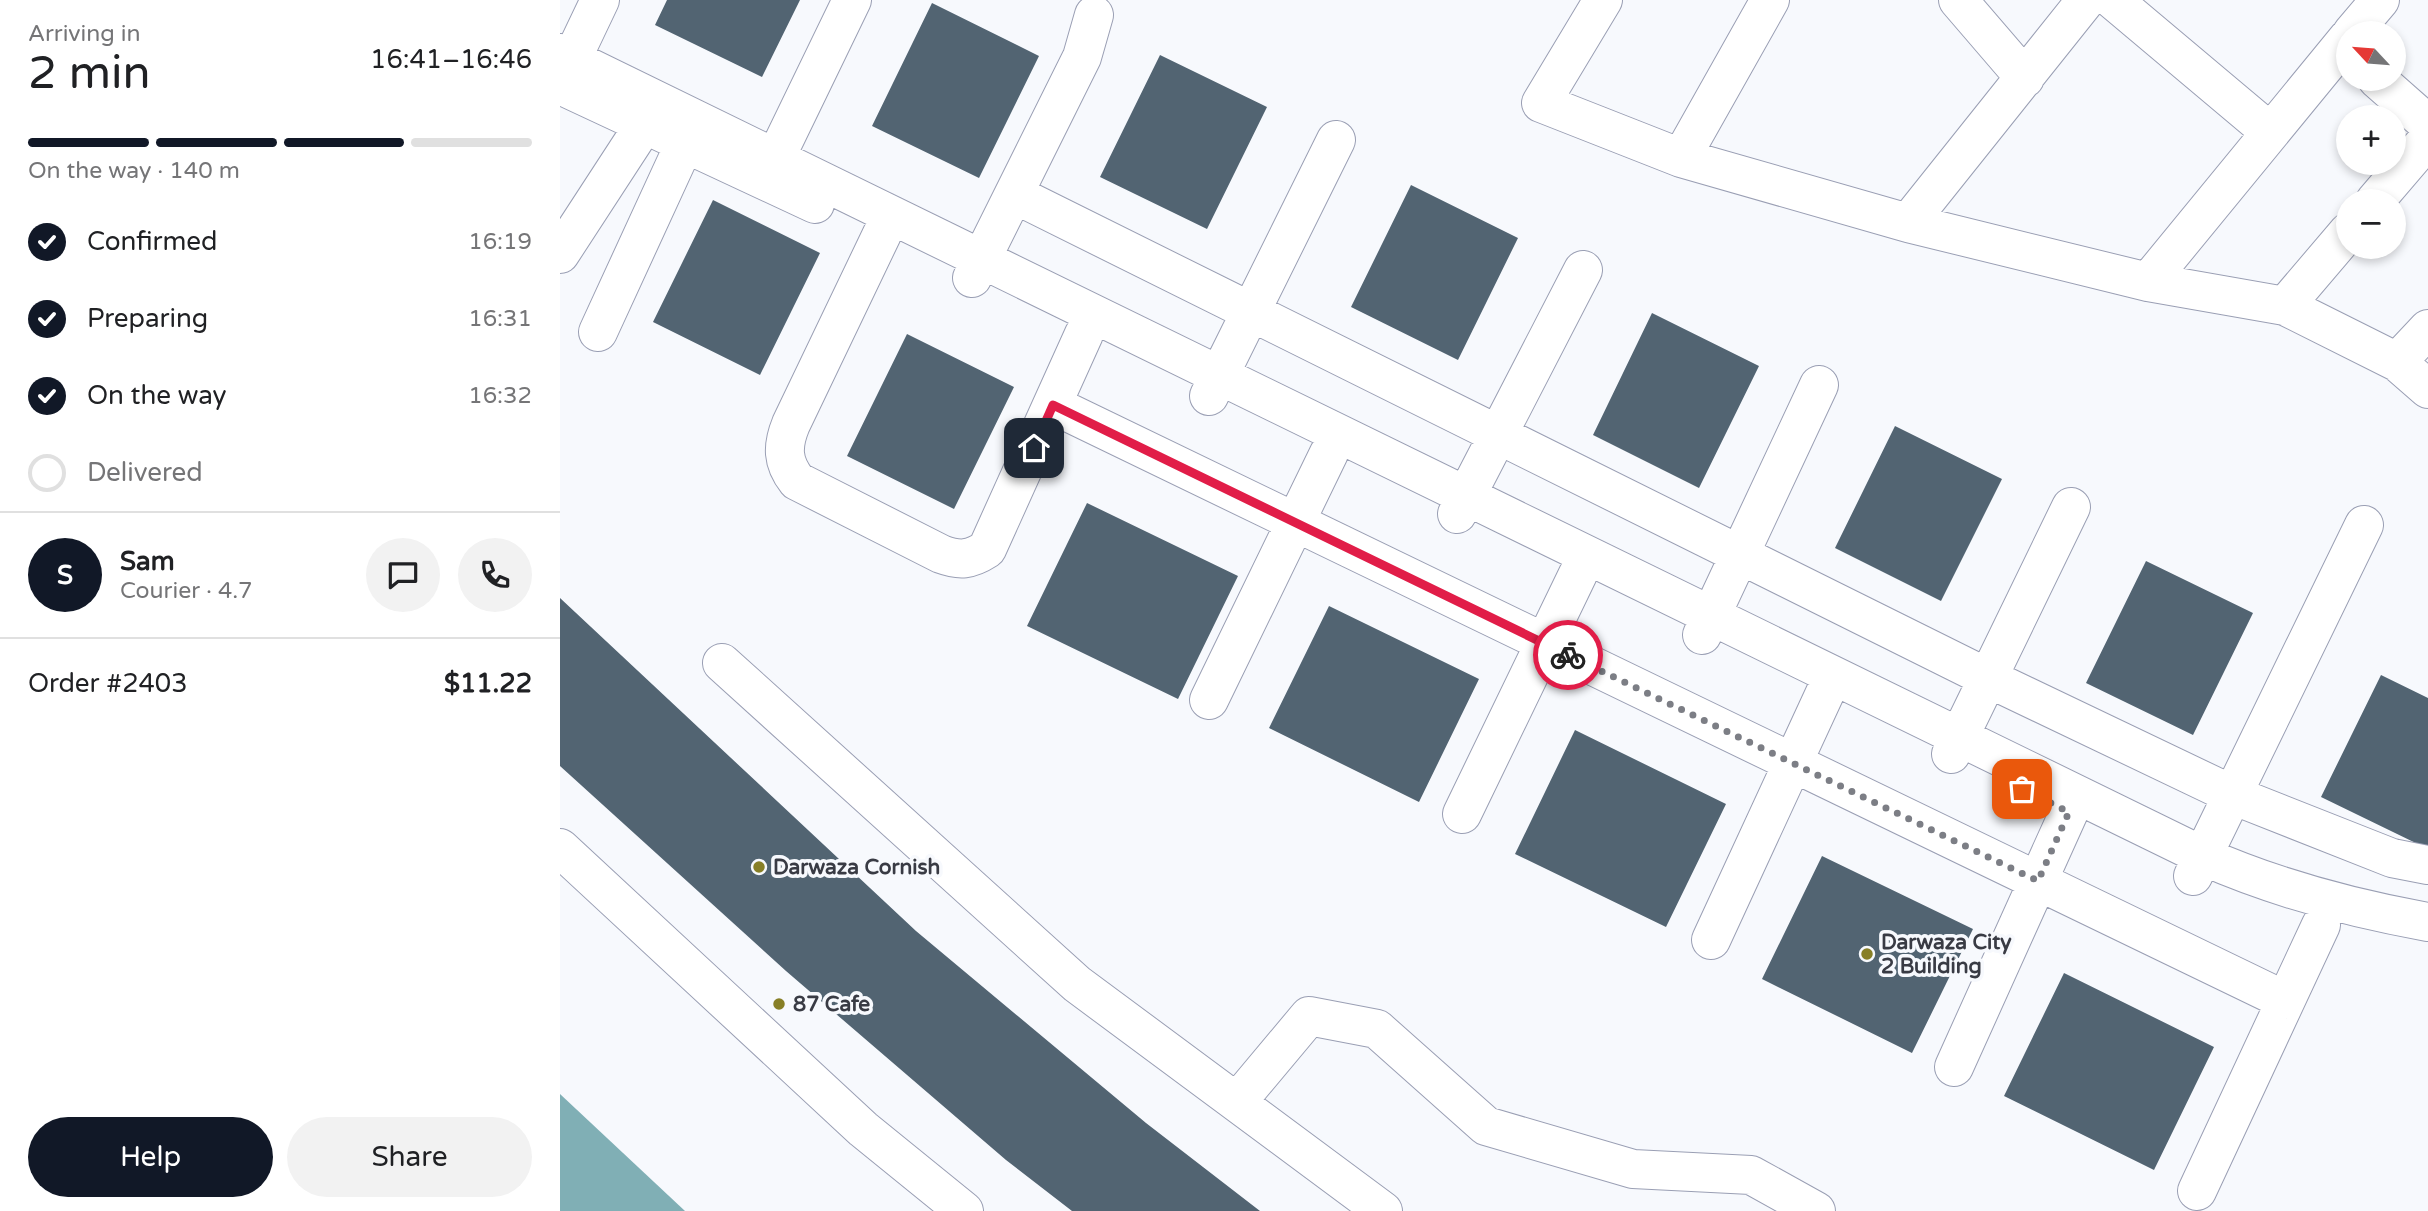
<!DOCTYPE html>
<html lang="en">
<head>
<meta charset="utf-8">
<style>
	:root { --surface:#fff; --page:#f2f2f2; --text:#202124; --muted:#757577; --line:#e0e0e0; --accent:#111827 }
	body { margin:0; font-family:"Varela Round",sans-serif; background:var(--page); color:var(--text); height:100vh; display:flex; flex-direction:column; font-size:26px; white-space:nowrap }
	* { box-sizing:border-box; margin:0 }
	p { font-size:23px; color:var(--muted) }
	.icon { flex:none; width:38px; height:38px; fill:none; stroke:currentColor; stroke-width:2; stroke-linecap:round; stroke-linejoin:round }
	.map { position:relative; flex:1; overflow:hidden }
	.drawer { display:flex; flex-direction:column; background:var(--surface); width:560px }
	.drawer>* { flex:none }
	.needle { width:46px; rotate:296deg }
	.buttons { position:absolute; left:1776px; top:21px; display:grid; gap:14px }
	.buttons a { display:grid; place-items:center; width:70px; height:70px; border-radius:50%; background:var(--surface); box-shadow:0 4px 10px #0003; font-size:35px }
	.pin { position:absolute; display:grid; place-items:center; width:60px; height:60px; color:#fff; margin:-30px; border-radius:14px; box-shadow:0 4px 10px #0006 }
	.courier { position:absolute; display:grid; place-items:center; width:70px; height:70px; margin:-35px; border:5px solid #e11d48; border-radius:50%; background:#fff; color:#222; box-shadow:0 2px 9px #0007 }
	.head em { font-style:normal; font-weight:600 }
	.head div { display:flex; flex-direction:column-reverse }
	.head { display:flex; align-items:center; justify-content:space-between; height:119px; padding:0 28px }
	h1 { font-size:46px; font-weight:600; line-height:52px }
	.bar { display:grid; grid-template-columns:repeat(4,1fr); gap:10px 7px; align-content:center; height:84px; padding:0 28px }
	.bar i { height:9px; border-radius:5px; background:var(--line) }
	.bar .selected { background:var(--accent) }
	.bar p { grid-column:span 4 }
	.line { display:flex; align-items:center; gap:18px; padding:0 28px; border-top:2px solid var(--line) }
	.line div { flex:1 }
	.round { display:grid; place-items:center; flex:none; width:74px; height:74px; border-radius:37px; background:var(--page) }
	ol { padding:0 28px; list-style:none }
	li { display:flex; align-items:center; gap:21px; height:77px }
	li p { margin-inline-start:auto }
	li .icon { padding:7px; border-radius:50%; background:var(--accent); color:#fff; stroke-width:4 }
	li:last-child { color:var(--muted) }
	li i { width:38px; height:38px; border:4px solid var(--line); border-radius:50% }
	.button { display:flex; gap:14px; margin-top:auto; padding:14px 28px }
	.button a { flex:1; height:80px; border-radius:42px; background:var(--accent); color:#fff; font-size:28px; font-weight:600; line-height:80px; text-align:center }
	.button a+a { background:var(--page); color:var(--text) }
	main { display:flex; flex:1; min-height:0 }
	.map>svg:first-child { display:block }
	.water { fill:#80afb5 }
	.building { fill:#526472 }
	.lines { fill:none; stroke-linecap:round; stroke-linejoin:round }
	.minor-casing { stroke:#9a9fb4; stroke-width:40 }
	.minor { stroke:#fff; stroke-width:38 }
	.done { stroke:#7c7e85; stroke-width:7; stroke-dasharray:0 12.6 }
	.route { stroke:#e11d48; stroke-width:9 }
	.poi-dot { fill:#877f26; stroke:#f7f9fd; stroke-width:2.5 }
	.labels { text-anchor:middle; stroke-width:7; stroke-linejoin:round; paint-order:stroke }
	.poi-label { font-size:21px; font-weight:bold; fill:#393b44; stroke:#f7f9fd; text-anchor:start }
</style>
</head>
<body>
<main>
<section class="drawer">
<div class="head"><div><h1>2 min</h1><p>Arriving in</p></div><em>16:41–16:46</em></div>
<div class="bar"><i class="selected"></i><i class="selected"></i><i class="selected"></i><i></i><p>On the way · 140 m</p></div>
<ol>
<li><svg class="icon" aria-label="check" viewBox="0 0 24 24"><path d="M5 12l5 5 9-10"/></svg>Confirmed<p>16:19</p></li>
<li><svg class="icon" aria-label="check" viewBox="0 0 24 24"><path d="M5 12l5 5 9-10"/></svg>Preparing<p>16:31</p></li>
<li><svg class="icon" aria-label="check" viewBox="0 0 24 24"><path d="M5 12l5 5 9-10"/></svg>On the way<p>16:32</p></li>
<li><i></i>Delivered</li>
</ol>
<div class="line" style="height:126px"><b class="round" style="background:var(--accent);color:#fff">S</b><div><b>Sam</b><p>Courier · 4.7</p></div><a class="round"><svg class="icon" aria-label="chat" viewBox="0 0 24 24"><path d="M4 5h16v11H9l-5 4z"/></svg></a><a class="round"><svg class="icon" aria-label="phone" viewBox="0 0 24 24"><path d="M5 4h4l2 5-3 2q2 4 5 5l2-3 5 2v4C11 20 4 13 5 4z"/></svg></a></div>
<div class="line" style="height:91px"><div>Order #2403</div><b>$11.22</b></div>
<div class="button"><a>Help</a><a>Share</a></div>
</section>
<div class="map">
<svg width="1868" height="1211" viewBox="0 0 1868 1211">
	<rect width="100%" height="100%" fill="#f7f9fd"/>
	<path class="water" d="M0 1094 125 1211H0Z"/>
	<path class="building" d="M107 0H240L202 77 95 25Z
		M372 3 479 56 419 178 312 126Z
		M600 55 707 107 647 229 540 177Z
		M851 185 958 238 898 360 791 307Z
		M153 200 260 253 200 375 93 322Z
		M1092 313 1199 366 1139 488 1033 435Z
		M347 334 454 387 394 509 287 456Z
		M1335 426 1442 479 1381 601 1275 548Z
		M527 503 678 576 618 699 467 626Z
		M1586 561 1693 613 1633 735 1526 683Z
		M0 598 356 931 586 1123 700 1211H512L446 1160 226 971 0 766Z
		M769 606 919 679 859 802 709 728Z
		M1821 675 1868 698V849L1761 797Z
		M1015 730 1166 804 1106 927 955 854Z
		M1262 856 1413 929 1352 1053 1202 979Z
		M1504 973 1654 1047 1594 1170 1444 1096Z"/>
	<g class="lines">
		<g class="minor-casing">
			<path id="minor" d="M1043 0 981 103 1121 158 1348 223 1588 282 1725 306 1837 362 1868 389
				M1398 0 1465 78
				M1553 0 1710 132
				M1792 33 1820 0
				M0 53 1643 856C1715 888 1790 908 1868 922
				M1817 79 1868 124
				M1 82 40 0
				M0 85 255 204
				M216 157 292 0
				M1121 158 1210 0
				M454 194 1428 678 1675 796 1832 858 1868 865
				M1815 201 1868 139
				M1348 223 1526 0
				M322 234 231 424C222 446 222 462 237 481L381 554C400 561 410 560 427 549L524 334
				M0 254 84 125
				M412 278 522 57 534 15
				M1588 282 1788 38
				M1725 306 1788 232
				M38 332 124 145
				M1837 362 1868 329
				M649 396 776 140
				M493 405 1724 1000
				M897 514 1023 270
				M1142 635 1259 385
				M162 663 517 984 823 1211
				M649 700 769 453
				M1391 754 1511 507
				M902 814 1018 574
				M0 848 303 1129 404 1211
				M1633 876 1804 525
				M1151 940 1265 693
				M1394 1067 1509 812
				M677 1102 749 1016 817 1029 926 1126 1073 1169 1191 1175 1256 1211
				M1637 1191 1761 925"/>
		</g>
		<use href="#minor" class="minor"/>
	</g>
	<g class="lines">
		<path class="done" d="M1008 655 1478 881 1509 812 1462 789"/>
		<path class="route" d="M474 448 493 405 1008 655"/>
	</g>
	<g class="poi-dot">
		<circle cx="199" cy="867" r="7"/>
		<circle cx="1307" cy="954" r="7"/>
		<circle cx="219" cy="1004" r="7"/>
	</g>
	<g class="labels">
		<g class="poi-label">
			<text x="213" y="874">Darwaza Cornish</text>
			<text x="1321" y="949">Darwaza City<tspan x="1321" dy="24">2 Building</tspan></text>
			<text x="233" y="1011">87 Cafe</text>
		</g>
	</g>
</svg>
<div class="buttons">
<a><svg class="needle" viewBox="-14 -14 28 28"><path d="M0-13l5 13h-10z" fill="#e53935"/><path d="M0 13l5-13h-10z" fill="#757577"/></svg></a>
<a>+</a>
<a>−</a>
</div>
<div class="pin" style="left:1462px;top:789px;background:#ea580c"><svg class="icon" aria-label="bag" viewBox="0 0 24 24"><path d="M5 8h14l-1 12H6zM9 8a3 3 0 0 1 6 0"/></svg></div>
<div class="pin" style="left:474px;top:448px;background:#1f2937"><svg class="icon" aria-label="home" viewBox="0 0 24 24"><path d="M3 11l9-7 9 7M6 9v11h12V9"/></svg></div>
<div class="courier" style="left:1008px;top:655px"><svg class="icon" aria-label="bike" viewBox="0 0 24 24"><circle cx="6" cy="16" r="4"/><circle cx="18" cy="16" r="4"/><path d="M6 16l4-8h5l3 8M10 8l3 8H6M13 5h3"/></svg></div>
</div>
</main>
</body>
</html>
